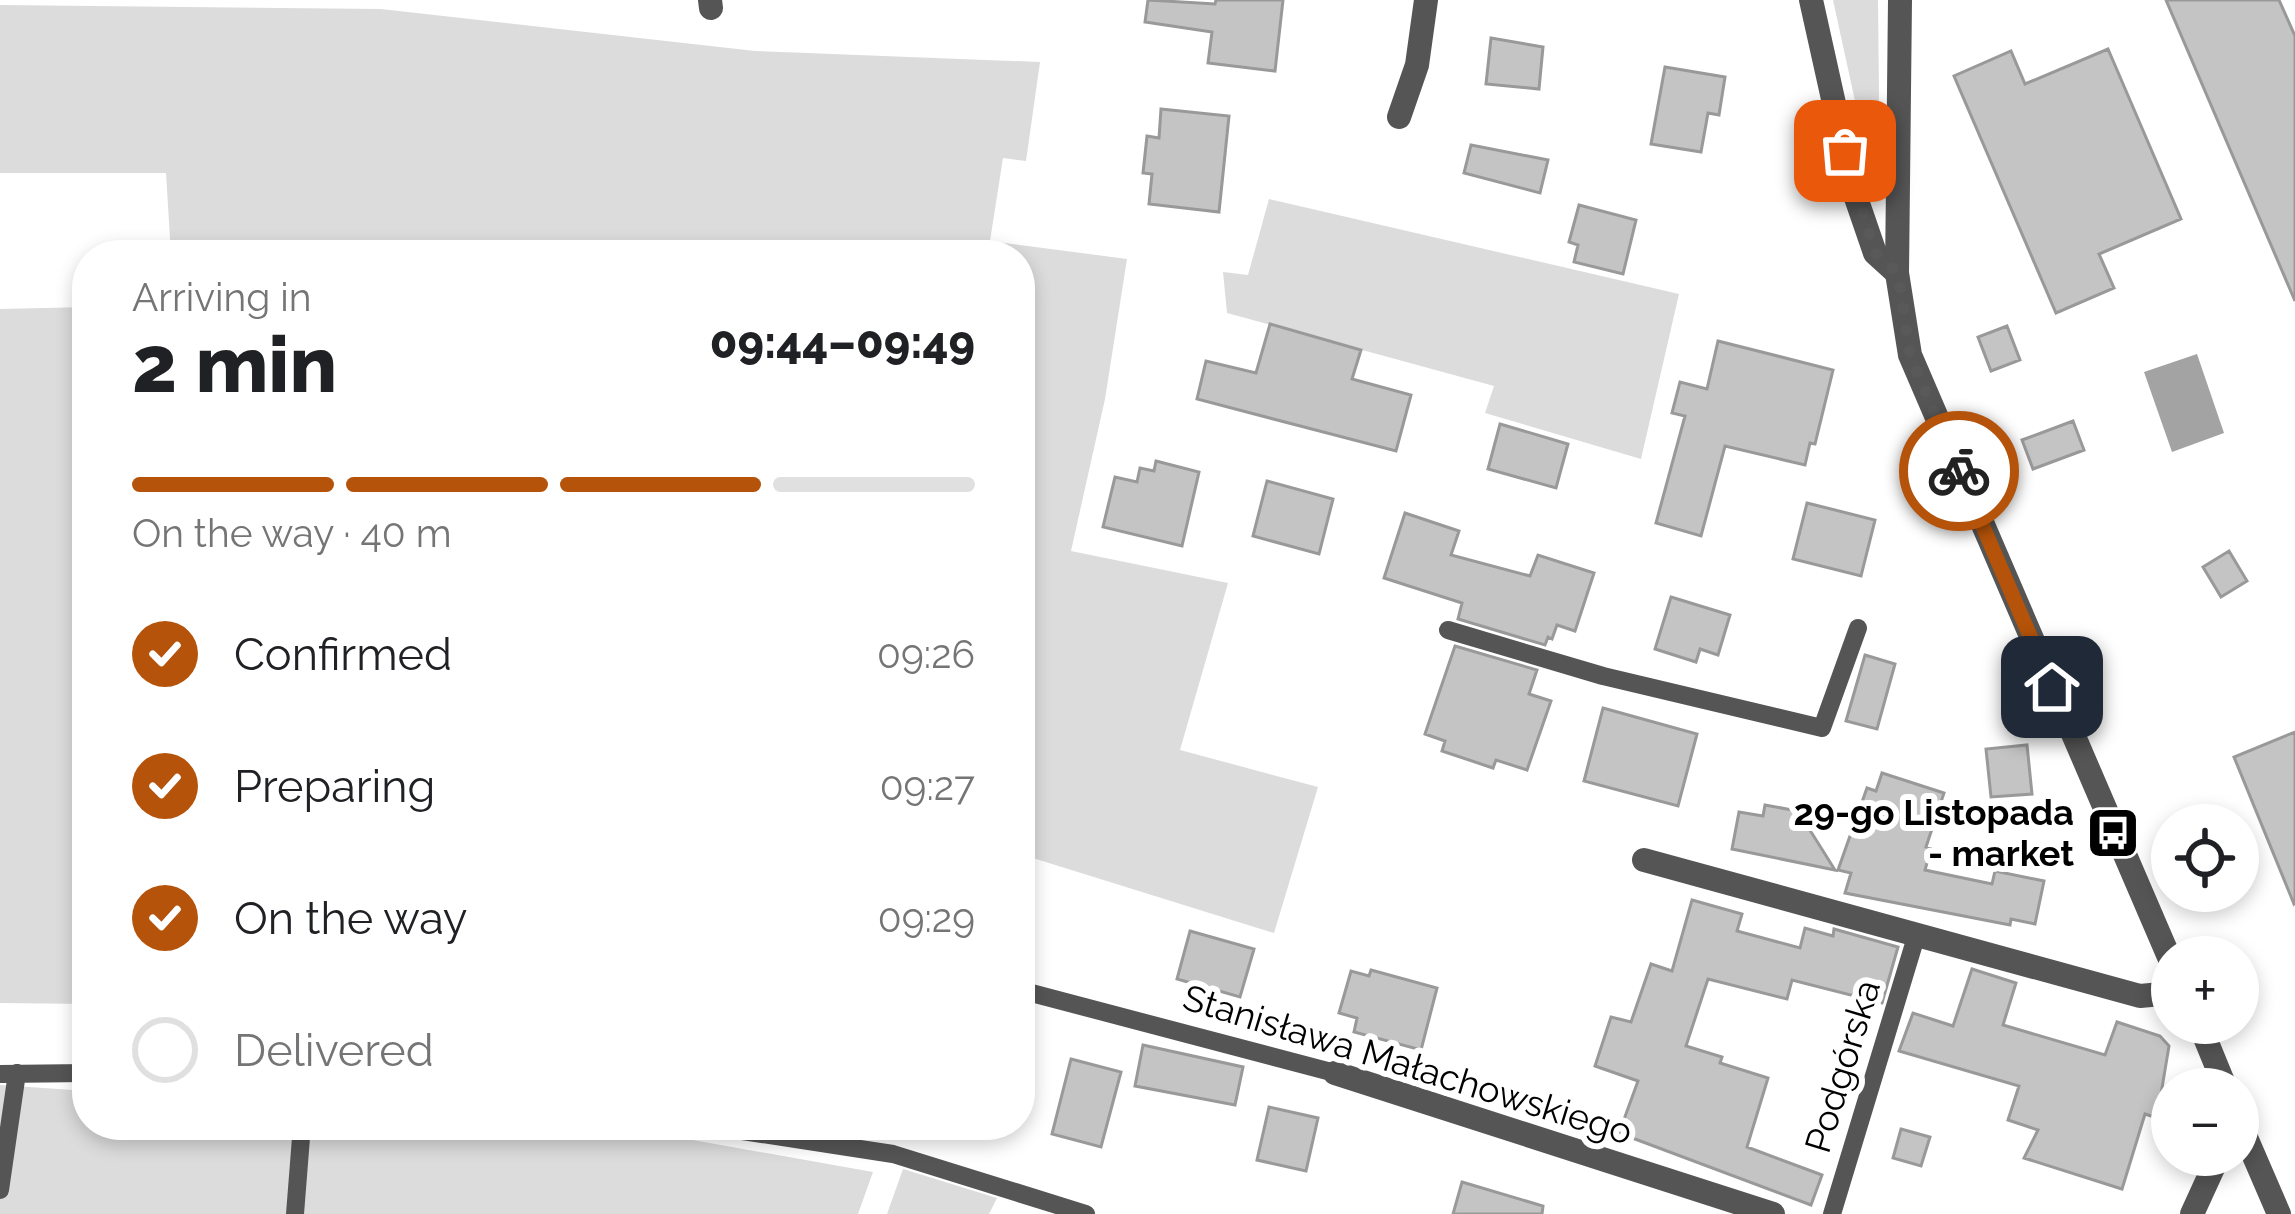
<!DOCTYPE html>
<html lang="en">
<head>
<meta charset="utf-8">
<style>
	:root { --surface:#fff; --page:#f2f2f2; --text:#202124; --muted:#757577; --line:#e0e0e0; --accent:#b45309 }
	body { margin:0; font-family:Raleway,sans-serif; background:var(--page); color:var(--text); height:100vh; display:flex; flex-direction:column; font-size:45px; white-space:nowrap }
	* { box-sizing:border-box; margin:0 }
	p { font-size:39px; color:var(--muted) }
	.icon { flex:none; width:66px; height:66px; fill:none; stroke:currentColor; stroke-width:2; stroke-linecap:round; stroke-linejoin:round }
	.map { position:relative; flex:1; overflow:hidden }
	.drawer { position:absolute; left:72px; top:240px; width:963px; height:900px; display:flex; flex-direction:column; background:var(--surface); border-radius:48px; box-shadow:0 6px 18px #0003 }
	.drawer>* { flex:none }
	.tools { position:absolute; left:2151px; top:804px; display:grid; gap:24px }
	.tools a { display:grid; place-items:center; width:108px; height:108px; border-radius:50%; background:var(--surface); box-shadow:0 6px 18px #0003; font-size:60px }
	.pin { position:absolute; display:grid; place-items:center; width:102px; height:102px; color:#fff; margin:-51px; border-radius:24px; box-shadow:0 6px 18px #0006 }
	.courier { position:absolute; display:grid; place-items:center; width:120px; height:120px; margin:-60px; border:9px solid #b45309; border-radius:50%; background:#fff; color:#222; box-shadow:0 3px 15px #0007 }
	.headline em { font-style:normal; font-weight:800 }
	.headline div { display:flex; flex-direction:column-reverse }
	.headline { display:flex; align-items:center; justify-content:space-between; height:204px; padding:0 60px }
	h1 { font-size:78px; font-weight:800; line-height:90px }
	.bar { display:grid; grid-template-columns:repeat(4,1fr); gap:18px 12px; align-content:center; height:144px; padding:0 60px }
	.bar i { height:15px; border-radius:9px; background:var(--line) }
	.bar .current { background:var(--accent) }
	.bar p { grid-column:span 4 }
	ol { padding:0 60px; list-style:none }
	li { display:flex; align-items:center; gap:36px; height:132px }
	li p { margin-inline-start:auto }
	li .icon { padding:12px; border-radius:50%; background:var(--accent); color:#fff; stroke-width:4 }
	li:last-child { color:var(--muted) }
	li i { width:66px; height:66px; border:6px solid var(--line); border-radius:50% }
	.map>svg:first-child { display:block }
	.green { fill:#dcdcdc }
	.water { fill:#a3a3a3 }
	.building { fill:#c4c4c4; stroke:#999; stroke-width:3 }
	.lines { fill:none; stroke-linecap:round; stroke-linejoin:round }
	.service { stroke:#555; stroke-width:18 }
	.minor { stroke:#555; stroke-width:24 }
	.tertiary { stroke:#555; stroke-width:24 }
	.done { stroke:#595959; stroke-width:12; stroke-dasharray:0 21.6 }
	.route { stroke:#b45309; stroke-width:15 }
	.labels { text-anchor:middle; stroke-width:12; stroke-linejoin:round; paint-order:stroke }
	.poi-label { font-size:36px; font-weight:bold; fill:#000; stroke:#fff; text-anchor:end }
	.street-label { font-size:36px; fill:#000; stroke:#fff }
</style>
</head>
<body>
<div class="map">
<svg width="2295" height="1214" viewBox="0 0 2295 1214">
	<rect width="100%" height="100%" fill="#fff"/>
	<path class="green" d="M1833 0H1878L1880 184 1872 179Z
		M0 5 381 9 755 51 1040 62 1026 161 1003 158 990 241 1127 259 1105 399 1071 551 1228 583 1180 750 1318 787 1274 933 1020 854V255H171L166 173H0Z
		M1269 199 1679 294 1641 459 1485 413 1494 386 1227 313 1223 272 1248 275Z
		M87 307V1004L0 1003V309Z
		M0 1085 87 1091V1125H570L631 1129 873 1172 858 1214H0Z
		M903 1169 997 1198 989 1214H887Z"/>
	<path class="water" d="M2197 354 2224 433 2172 452 2144 372Z"/>
	<path class="building" d="M1148 0 1215 4 1216 0H1283L1275 71 1208 63 1212 32 1145 22Z
		M2166 0H2279L2295 36V301Z
		M1491 38 1543 47 1539 89 1486 84Z
		M2108 49 2181 219 2099 254 2114 288 2056 313 1954 76 2011 51 2025 84Z
		M1665 67 1725 77 1719 115 1708 113 1701 152 1651 144Z
		M1161 109 1229 116 1219 212 1149 204 1152 174 1143 173 1147 136 1159 138Z
		M1471 145 1548 160 1540 193 1464 173Z
		M1579 205 1636 220 1623 274 1574 262 1578 245 1569 242Z
		M1270 324 1361 350 1352 379 1411 395 1396 451 1197 399 1206 361 1256 373Z
		M2007 326 2020 360 1991 371 1978 337Z
		M1718 341 1833 370 1815 444 1810 443 1805 465 1725 446 1701 536 1656 523 1685 416 1672 413 1680 382 1707 389Z
		M2073 421 2084 450 2033 469 2022 440Z
		M1500 424 1568 444 1556 488 1488 469Z
		M1156 461 1199 472 1182 546 1103 527 1115 477 1137 482 1140 468 1154 471Z
		M1267 481 1333 499 1319 554 1253 536Z
		M1807 503 1875 520 1861 576 1793 559Z
		M1405 513 1459 531 1451 555 1530 576 1538 555 1594 573 1575 631 1557 625 1552 639 1548 637 1545 645 1458 619 1462 603 1384 578Z
		M2229 551 2247 581 2221 597 2203 567Z
		M1671 597 1730 615 1718 655 1700 649 1696 662 1655 649Z
		M1455 646 1537 670 1529 694 1551 701 1527 770 1496 760 1493 768 1442 751 1445 741 1425 734Z
		M1865 655 1895 664 1877 729 1846 721Z
		M1603 708 1697 734 1678 806 1584 781Z
		M2295 732V903L2294 904 2234 757Z
		M2027 745 2032 794 1991 797 1986 749Z
		M1882 773 1944 793 1926 847 1931 849 1925 870 1992 884 1995 871 2044 881 2035 924 2011 919 2010 925 1845 893 1851 873 1838 870 1867 788 1876 791Z
		M1765 805 1798 811 1835 870 1732 849 1739 812 1763 816Z
		M1692 900 1742 914 1737 931 1800 948 1805 928 1833 936 1834 929 1898 947 1882 1003 1792 980 1787 999 1708 979 1686 1046 1722 1057 1720 1063 1768 1078 1747 1147 1822 1175 1811 1205 1619 1133 1638 1081 1595 1066 1611 1017 1631 1022 1651 964 1672 971Z
		M1190 931 1254 949 1240 997 1177 979Z
		M1972 969 2016 983 2003 1025 2105 1055 2117 1022 2160 1036 2169 1046 2157 1118 2145 1114 2122 1189 2024 1158 2038 1130 2008 1120 2019 1086 1899 1051 1913 1013 1953 1026Z
		M1371 970 1437 988 1421 1050 1354 1032 1357 1018 1339 1013 1351 971 1369 976Z
		M1143 1045 1243 1067 1235 1105 1135 1086Z
		M1071 1059 1121 1072 1101 1147 1052 1134Z
		M1269 1107 1318 1118 1306 1171 1257 1160Z
		M1901 1129 1930 1137 1921 1166 1893 1158Z
		M1462 1182 1543 1206 1542 1214H1453Z"/>
	<g class="lines">
		<path class="service" d="M1448 630 1603 676 1822 728 1858 628
			M1020 990 1335 1073
			M0 1074 87 1073
			M703 1125 893 1154 1086 1214
			M0 1190 17 1073
			M295 1214 302 1125
			M1832 1214 1916 937"/>
		<path class="minor" d="M710 0 711 8
			M1811 0 1853 189 1875 253 1897 273
			M1399 117 1417 65 1426 0
			M1644 860 2140 996 2172 993
			M1335 1073 1773 1214"/>
		<path class="tertiary" d="M1900 0 1897 273 1910 355 2172 964
			M2199 1023 2226 1089
			M2238 1119 2279 1214
			M2192 1214 2219 1155"/>
	</g>
	<g class="lines">
		<path class="done" d="M1845 151 1875 253 1898 273 1910 355 1959 471"/>
		<path class="route" d="M1959 471 2052 687"/>
	</g>
	<defs>
		<g id="bus-square" transform="scale(2.7)"><rect x="-9" y="-9" width="18" height="18" rx="4" fill="#000" stroke="#fff"/><path d="M-5-6H5V4H4V6H2V4H-2V6H-4V4H-5ZM-3.5-4V0h7V-4ZM-3.5 1.2v1.5H-2V1.2ZM2 1.2v1.5H3.5V1.2Z" fill="#fff"/></g>
	</defs>
	<g fill-rule="evenodd">
		<use href="#bus-square" x="2113" y="833"/>
	</g>
	<g class="labels">
		<g class="poi-label">
			<text x="2074" y="825">29-go Listopada<tspan x="2074" dy="41">- market</tspan></text>
		</g>
		<g class="street-label">
			<text transform="translate(1408 1064) rotate(17)" y="13">Stanisława Małachowskiego</text>
			<text transform="translate(1842 1066) rotate(-73)" y="13">Podgórska</text>
		</g>
	</g>
</svg>
<div class="tools">
<a><svg class="icon" aria-label="locate" viewBox="0 0 24 24"><circle cx="12" cy="12" r="6"/><path d="M12 2v4M12 18v4M2 12h4M18 12h4"/></svg></a>
<a>+</a>
<a>−</a>
</div>
<div class="pin" style="left:1845px;top:151px;background:#ea580c"><svg class="icon" aria-label="bag" viewBox="0 0 24 24"><path d="M5 8h14l-1 12H6zM9 8a3 3 0 0 1 6 0"/></svg></div>
<div class="pin" style="left:2052px;top:687px;background:#1f2937"><svg class="icon" aria-label="home" viewBox="0 0 24 24"><path d="M3 11l9-7 9 7M6 9v11h12V9"/></svg></div>
<div class="courier" style="left:1959px;top:471px"><svg class="icon" aria-label="bike" viewBox="0 0 24 24"><circle cx="6" cy="16" r="4"/><circle cx="18" cy="16" r="4"/><path d="M6 16l4-8h5l3 8M10 8l3 8H6M13 5h3"/></svg></div>
<section class="drawer">
<div class="headline"><div><h1>2 min</h1><p>Arriving in</p></div><em>09:44–09:49</em></div>
<div class="bar"><i class="current"></i><i class="current"></i><i class="current"></i><i></i><p>On the way · 40 m</p></div>
<ol>
<li><svg class="icon" aria-label="check" viewBox="0 0 24 24"><path d="M5 12l5 5 9-10"/></svg>Confirmed<p>09:26</p></li>
<li><svg class="icon" aria-label="check" viewBox="0 0 24 24"><path d="M5 12l5 5 9-10"/></svg>Preparing<p>09:27</p></li>
<li><svg class="icon" aria-label="check" viewBox="0 0 24 24"><path d="M5 12l5 5 9-10"/></svg>On the way<p>09:29</p></li>
<li><i></i>Delivered</li>
</ol>
</section>
</div>
</body>
</html>
